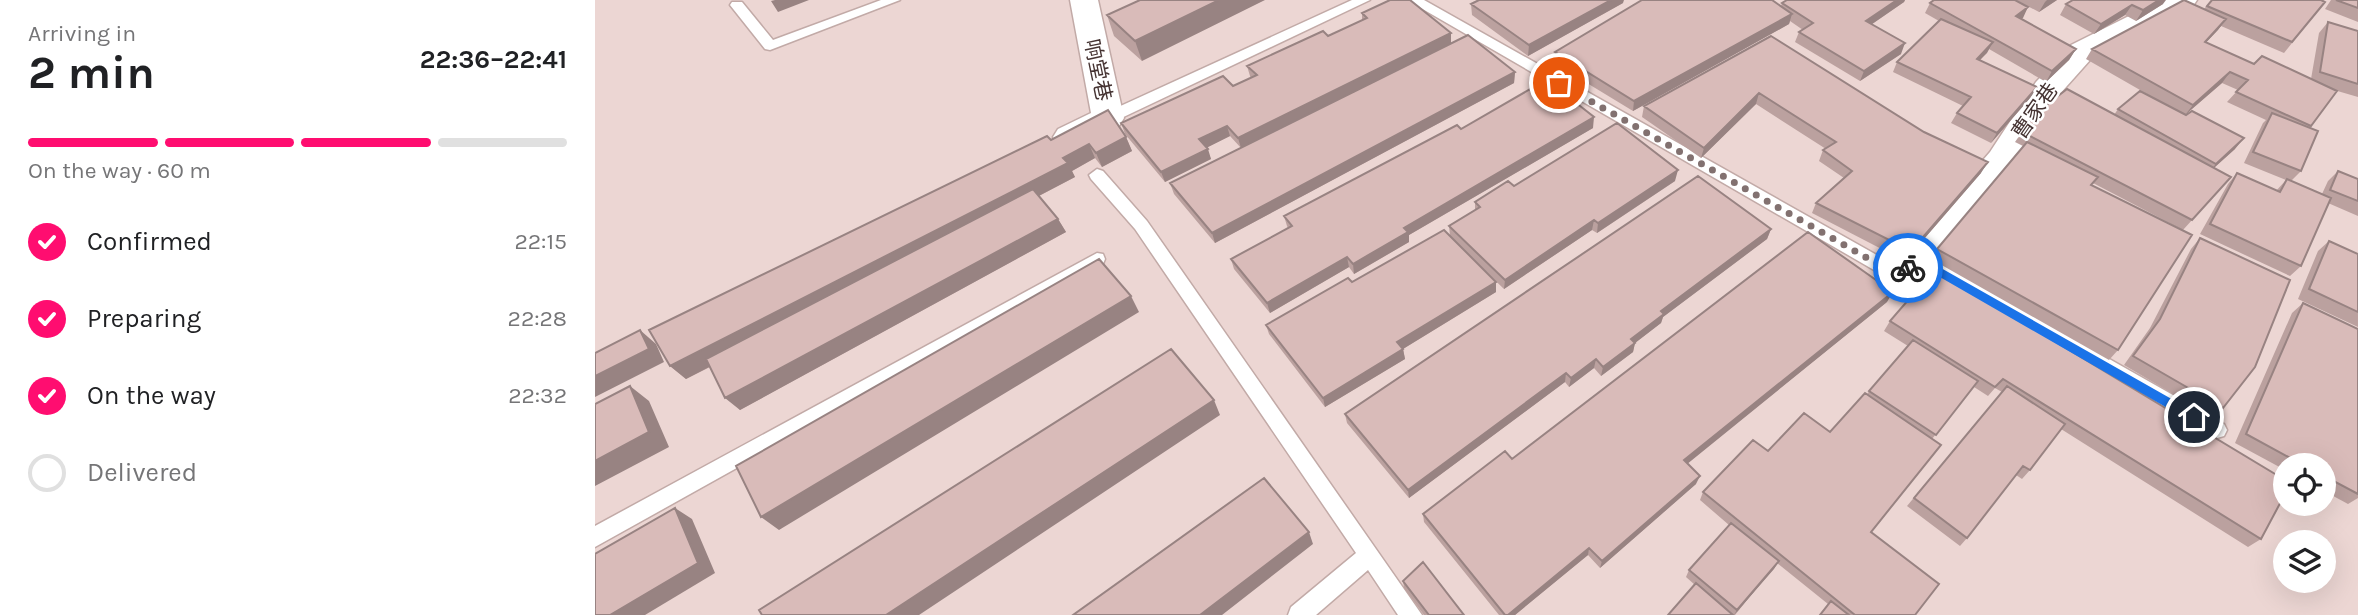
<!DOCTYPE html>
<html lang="en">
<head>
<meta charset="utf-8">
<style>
	:root { --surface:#fff; --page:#f6f6f6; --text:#202124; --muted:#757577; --line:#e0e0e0; --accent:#ff0d70 }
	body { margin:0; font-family:Karla,"Noto Sans SC",sans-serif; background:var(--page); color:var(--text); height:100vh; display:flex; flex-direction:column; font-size:26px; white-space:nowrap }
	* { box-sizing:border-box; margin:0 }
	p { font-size:23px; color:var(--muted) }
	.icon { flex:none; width:38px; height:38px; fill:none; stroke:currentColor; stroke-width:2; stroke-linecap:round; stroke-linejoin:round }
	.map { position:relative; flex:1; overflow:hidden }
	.drawer { display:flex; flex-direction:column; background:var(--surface); width:595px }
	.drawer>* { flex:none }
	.buttons { position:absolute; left:1678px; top:453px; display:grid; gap:14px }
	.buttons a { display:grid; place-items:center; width:63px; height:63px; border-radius:50%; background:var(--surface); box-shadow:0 7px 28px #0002; font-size:35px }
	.pin { position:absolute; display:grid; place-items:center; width:60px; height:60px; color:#fff; margin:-30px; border:4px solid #fff; border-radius:50%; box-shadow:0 2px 7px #0007 }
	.courier { position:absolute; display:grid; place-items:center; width:70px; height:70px; margin:-35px; border:5px solid #1a73e8; border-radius:50%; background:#fff; color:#222; box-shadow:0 2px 9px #0007 }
	.overview em { font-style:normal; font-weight:700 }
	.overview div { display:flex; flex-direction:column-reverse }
	.overview { display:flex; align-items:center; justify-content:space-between; height:119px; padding:0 28px }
	h1 { font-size:46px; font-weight:700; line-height:52px }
	.bar { display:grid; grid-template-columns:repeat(4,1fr); gap:10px 7px; align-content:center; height:84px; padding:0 28px }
	.bar i { height:9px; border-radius:5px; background:var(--line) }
	.bar .on { background:var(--accent) }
	.bar p { grid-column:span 4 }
	ol { padding:0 28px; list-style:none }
	li { display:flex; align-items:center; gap:21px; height:77px }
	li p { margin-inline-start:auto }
	li .icon { padding:7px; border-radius:50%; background:var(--accent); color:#fff; stroke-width:4 }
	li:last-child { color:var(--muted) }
	li i { width:38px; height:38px; border:4px solid var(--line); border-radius:50% }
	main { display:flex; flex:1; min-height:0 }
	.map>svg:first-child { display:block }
	.residential { fill:#ecd6d3; fill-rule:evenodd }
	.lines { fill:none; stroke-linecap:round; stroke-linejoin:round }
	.lane-casing { stroke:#c2aaa7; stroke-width:3 }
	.street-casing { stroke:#c2aaa7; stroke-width:3 }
	.lane { fill:#fff; fill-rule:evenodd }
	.street { fill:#fff; fill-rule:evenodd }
	.wall { fill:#bba19f }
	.shaded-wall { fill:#988382 }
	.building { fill:#d9bbb9; stroke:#988382; stroke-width:2 }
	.route { fill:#1a73e8 }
	.done { stroke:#827170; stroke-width:7; stroke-dasharray:0 12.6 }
	.labels { text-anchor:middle; stroke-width:5; stroke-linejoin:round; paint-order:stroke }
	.street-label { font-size:21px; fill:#453332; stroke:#fff }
</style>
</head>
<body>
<main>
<section class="drawer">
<div class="overview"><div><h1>2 min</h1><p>Arriving in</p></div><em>22:36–22:41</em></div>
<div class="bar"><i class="on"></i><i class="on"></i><i class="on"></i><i></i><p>On the way · 60 m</p></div>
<ol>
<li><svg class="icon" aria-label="check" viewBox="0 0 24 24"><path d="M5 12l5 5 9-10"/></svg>Confirmed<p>22:15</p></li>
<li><svg class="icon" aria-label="check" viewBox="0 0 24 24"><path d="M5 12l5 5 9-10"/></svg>Preparing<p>22:28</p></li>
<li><svg class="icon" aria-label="check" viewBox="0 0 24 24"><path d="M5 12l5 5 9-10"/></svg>On the way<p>22:32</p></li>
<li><i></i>Delivered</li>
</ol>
</section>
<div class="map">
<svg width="1763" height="615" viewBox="0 0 1763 615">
	<rect width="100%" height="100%" fill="#f3e4e2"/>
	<path class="residential" d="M0 0H1763V615H0ZM1690 466H1729V504H1690ZM1690 542H1729V581H1690Z"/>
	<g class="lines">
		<g class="lane-casing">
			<path id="lane" d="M286 0H305L175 50 170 49 135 5 137 2H147L178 40Z
				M757 0H775L518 122H508L506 118 508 114Z
				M812 0H829L1303 267 1317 254H1329L1629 424 1632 430 1629 436 1622 438 1615 436 1324 268 1310 281H1298Z
				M502 169 508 171 552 221 827 615H803L773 570 721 615H693L696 607 761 553 540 229 496 179 494 175Z
				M502 253 508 254 510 259 508 264 0 547V526Z"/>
		</g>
		<g class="street-casing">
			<path id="street" d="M475 0H503L529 118 524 126 474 148 463 145 458 137 463 129 496 113Z
				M1566 0H1602L1598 6 1496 59 1463 96 1417 168 1335 269 1323 273 1311 269 1305 259 1311 249 1395 152 1441 82 1476 45Z"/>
		</g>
		<use href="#lane" class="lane"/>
		<use href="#street" class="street"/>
	</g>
	<path class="wall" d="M545 0 547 61 519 36 512 15Z
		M1192 0H1310L1309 2 1277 24 1306 54 1265 81 1200 42 1204 32 1208 30 1195 21 1194 24 1038 111 959 63 960 52 1186 6 1187 3Z
		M1421 0H1462L1444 12Z
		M1617 0 1730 2 1689 53 1626 26 1611 42 1659 64 1716 79 1724 33 1733 22 1763 31V97L1739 90 1742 91 1715 128 1706 171 1696 181 1727 194 1733 181 1743 171 1763 179V216L1733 203 1706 266 1695 276 1605 234 1633 184 1642 173 1681 191 1691 180 1649 163 1668 123 1671 120 1632 102 1643 90 1627 83 1590 115 1640 149 1619 168 1636 177 1588 230 1498 183 1496 186 1523 350 1514 360 1336 259 1342 249 1428 146 1420 142 1427 132 1519 115 1523 109 1559 98 1491 59 1497 49 1609 9Z
		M1736 0H1763V22L1730 9Z
		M1028 3 933 56 877 15 876 4Z
		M1335 3 1433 7 1426 19 1481 49 1474 60 1451 82 1394 49 1385 60 1436 97 1396 143 1356 123 1362 113 1368 106 1298 72 1302 62 1344 21 1330 13Z
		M1471 4H1568L1541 21 1530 15 1499 34 1465 15Z
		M767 13 856 43 920 72 919 83 620 243 579 194 575 183 646 148 635 136 611 148 616 159 570 182 530 134 526 123 638 86 656 78 655 76 652 66 733 36 767 20Z
		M1176 36 1386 173 1316 254 1300 256 1217 213 1221 203 1249 178 1224 161 1228 150 1231 149 1161 104 1106 158 1047 117 1049 106Z
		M998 128 814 235V242L759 274 754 267 675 313 639 269 636 259 693 228 692 226 689 216 866 129Z
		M531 137 537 151 507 167 500 158 477 171 480 177 444 196 463 219 471 232 145 410 115 367 91 379 75 366 456 140Z
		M1080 181 1002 233 997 230 909 289 881 262 901 282V292L808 349 810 359 730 407 674 334 671 325 855 236 854 226 880 210V202L919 186Z
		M1176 229 1172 239 1068 317 1066 323 1040 343 1038 352 1006 376 999 368 974 387 970 382 814 498 752 423 750 414Z
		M1605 238 1628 408 1617 417 1529 365 1555 328 1596 249Z
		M1734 241 1763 254V327L1703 299 1723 251Z
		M1340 269 1666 539 1653 547 1466 429 1435 470 1427 479 1421 475 1372 538 1365 546 1312 506 1407 392 1400 388 1393 396 1379 387 1337 439 1276 532 1320 615H1224L1233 604 1182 563 1140 615H1073L1100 585 1091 577 1094 570 1134 525 1105 500 1108 492 1173 451 1235 432 1272 394 1313 346 1289 331 1295 321Z
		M1292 302 1092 463 1101 484 1005 568 993 555 920 615H904L829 522 828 514 917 459Z
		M1708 303 1763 329V498L1753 504 1729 491V466H1690V470L1640 443 1697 313Z
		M808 581 869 615H829L809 588Z"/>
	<path class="shaded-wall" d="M180 0H214L183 12 176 1Z
		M624 0H670L547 61 540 41Z
		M1016 0H1029L1028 3 933 56 934 45Z
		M1302 0H1310L1309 2 1267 31 1271 21Z
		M1452 0H1462L1444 12 1450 2Z
		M1564 0H1571L1568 4 1541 21 1548 10Z
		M1537 5 1530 15 1499 34 1506 24Z
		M1433 7 1428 18 1416 27 1421 16Z
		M1197 14 1194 24 1038 111 1039 101Z
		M1631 19 1623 30 1602 52 1610 42Z
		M856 33V44L646 148 643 138Z
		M1398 42 1392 53 1376 69 1382 59Z
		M1310 43 1306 54 1265 81 1269 71Z
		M1481 49 1474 60 1451 82 1457 71Z
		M920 72 919 83 620 243 617 233Z
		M1635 72 1627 83 1590 115 1598 105Z
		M1442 87 1436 97 1396 143 1402 133Z
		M1164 93 1161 104 1106 158 1109 148Z
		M999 117 998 128 814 235V242L759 274 758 264 809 228Z
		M632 126 635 136 607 150 604 139Z
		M531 137 537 151 507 167 501 153Z
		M1649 138 1640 149 1612 174 1621 164Z
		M494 144 500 158 477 171 480 177 91 379 75 366Z
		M613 149 616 159 570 182 566 172Z
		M1393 162 1386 173 1316 254 1322 244Z
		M1083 170 1080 181 1002 233 1003 223Z
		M463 219 471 232 145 410 130 398Z
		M999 220 997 230 909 289 910 280Z
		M1176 229 1172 239 1068 317 1066 323 1040 343 1038 352 1006 376 1008 367 1066 311Z
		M752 257 754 267 675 313 672 303Z
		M901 282V292L803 352 802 342Z
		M1298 292 1292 302 1086 469 1089 460Z
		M536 296 544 312 184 530 166 517Z
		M45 330 61 344 69 362 0 397V376Z
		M808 349 810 359 730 407 728 398Z
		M1001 359 999 368 974 387 976 378Z
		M971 373 970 382 814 498 813 490Z
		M35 386 54 401 74 447 0 486V461Z
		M619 400 625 415 324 615H291Z
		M1105 476 1101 484 1005 568 1007 561Z
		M80 508 97 519 120 573 50 615H15Z
		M714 532 718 544 627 615H605Z
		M994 548 993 555 920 615H913Z
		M1184 561 1179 569 1139 615 1142 610Z"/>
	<path class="building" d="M545 0H624L540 41 512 15Z
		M795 0H815L856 33 643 138 632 126 604 139 613 149 566 172 526 123 628 76 638 86 662 75 652 66 728 31 733 36 772 18 767 13Z
		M884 0H1016L934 45 876 4Z
		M1047 0H1177L1197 14 1039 101 960 52Z
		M1192 0H1302L1271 21 1310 43 1269 71 1204 32 1218 23 1187 3Z
		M1339 0H1420L1433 7 1421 16 1481 49 1457 71 1335 3Z
		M1478 0H1564L1548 10 1537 5 1506 24 1471 4Z
		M1589 0 1631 19 1610 42 1659 64 1667 56 1742 91 1716 126 1641 92 1653 80 1635 72 1598 105 1497 49Z
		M1617 0H1726L1730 2 1697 42 1612 6Z
		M1741 0H1763V8Z
		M1346 19 1398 42 1382 59 1442 87 1402 133 1362 113 1376 97 1302 62Z
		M1733 22 1763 31V84L1725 72Z
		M873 35 920 72 617 233 575 183Z
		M1176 36 1329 132 1393 162 1322 244 1306 246 1221 203 1257 171 1228 150 1241 142 1164 93 1109 148 1049 106Z
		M944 84 980 102 999 117 809 228 813 232 758 264 752 257 672 303 636 259 697 226 689 216 862 125 866 129Z
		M1472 89 1636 177 1597 220 1427 132 1439 115Z
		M1545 91 1591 115 1597 111 1649 138 1621 164 1523 109Z
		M513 110 531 137 501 153 494 144 468 158 473 163 75 366 54 330 452 136 456 140Z
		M1677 113 1723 131 1706 171 1658 152Z
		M1022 123 1083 170 1003 223 999 220 910 280 854 226 885 207 880 202 913 181 919 186Z
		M1432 142 1503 177 1496 185 1597 235 1523 350 1342 249Z
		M1743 171 1763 179V201L1735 190Z
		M1642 173 1685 192 1692 179 1736 198 1706 266 1615 224Z
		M1103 176 1176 229 1066 311 1069 314 1036 339 1040 343 1008 367 1001 359 976 378 971 373 813 490 750 414Z
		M438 189 463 219 130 398 111 359Z
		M849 230 901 282 802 342 808 349 728 398 671 325 753 278 757 282Z
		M1213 232 1298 292 1089 460 1105 476 1007 561 994 548 913 615H910L828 514 910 451 917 459Z
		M1605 238 1695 280 1660 367 1628 408 1538 356 1565 319Z
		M1734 241 1763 254V312L1714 289Z
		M504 259 536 296 166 517 141 466Z
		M1340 269 1690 480V494L1666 539 1408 379 1400 387 1295 321Z
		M1708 303 1763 329V494L1729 476V466H1710L1651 434Z
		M45 330 54 349 0 376V353Z
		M1318 340 1383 381 1341 435 1274 391Z
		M576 349 619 400 291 615H167L164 610Z
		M35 386 54 432 0 461V404Z
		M1412 386 1470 424 1435 470 1428 466 1372 538 1319 498Z
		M1270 393 1346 445 1276 532 1344 584 1320 615H1260L1108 492 1158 440 1173 451 1209 413 1235 432Z
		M669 478 714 532 605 615H478Z
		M80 508 103 563 15 615H0V554Z
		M1136 523 1184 561 1142 610 1094 570Z
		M828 562 869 615H834L808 581Z
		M1101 583 1138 615H1073Z
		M1236 601 1254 615H1225Z"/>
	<path class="route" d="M1323 255 1603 414V421H1595L1324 265 1317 271H1309V264Z"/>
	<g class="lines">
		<path class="done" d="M964 83 1304 276 1313 268"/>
	</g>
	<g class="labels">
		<g class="street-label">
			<text transform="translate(503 70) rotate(78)" y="7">响堂巷</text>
			<text transform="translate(1440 111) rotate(-55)" y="7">曹家巷</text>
		</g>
	</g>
</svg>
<div class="buttons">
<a><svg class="icon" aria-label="locate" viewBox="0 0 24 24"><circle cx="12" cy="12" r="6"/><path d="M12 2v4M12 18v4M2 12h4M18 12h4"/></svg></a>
<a><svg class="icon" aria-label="layers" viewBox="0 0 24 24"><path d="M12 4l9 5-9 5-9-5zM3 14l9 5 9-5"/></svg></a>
</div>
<div class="pin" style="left:964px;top:83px;background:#ea580c"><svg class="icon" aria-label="bag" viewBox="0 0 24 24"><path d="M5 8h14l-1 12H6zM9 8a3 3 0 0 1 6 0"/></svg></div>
<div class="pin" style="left:1599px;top:417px;background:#1f2937"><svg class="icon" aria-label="home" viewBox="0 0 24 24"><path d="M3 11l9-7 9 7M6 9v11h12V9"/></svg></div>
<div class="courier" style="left:1313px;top:268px"><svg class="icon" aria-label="bike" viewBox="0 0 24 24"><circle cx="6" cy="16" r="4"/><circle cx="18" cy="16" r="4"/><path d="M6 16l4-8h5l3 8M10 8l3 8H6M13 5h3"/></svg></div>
</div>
</main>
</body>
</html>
